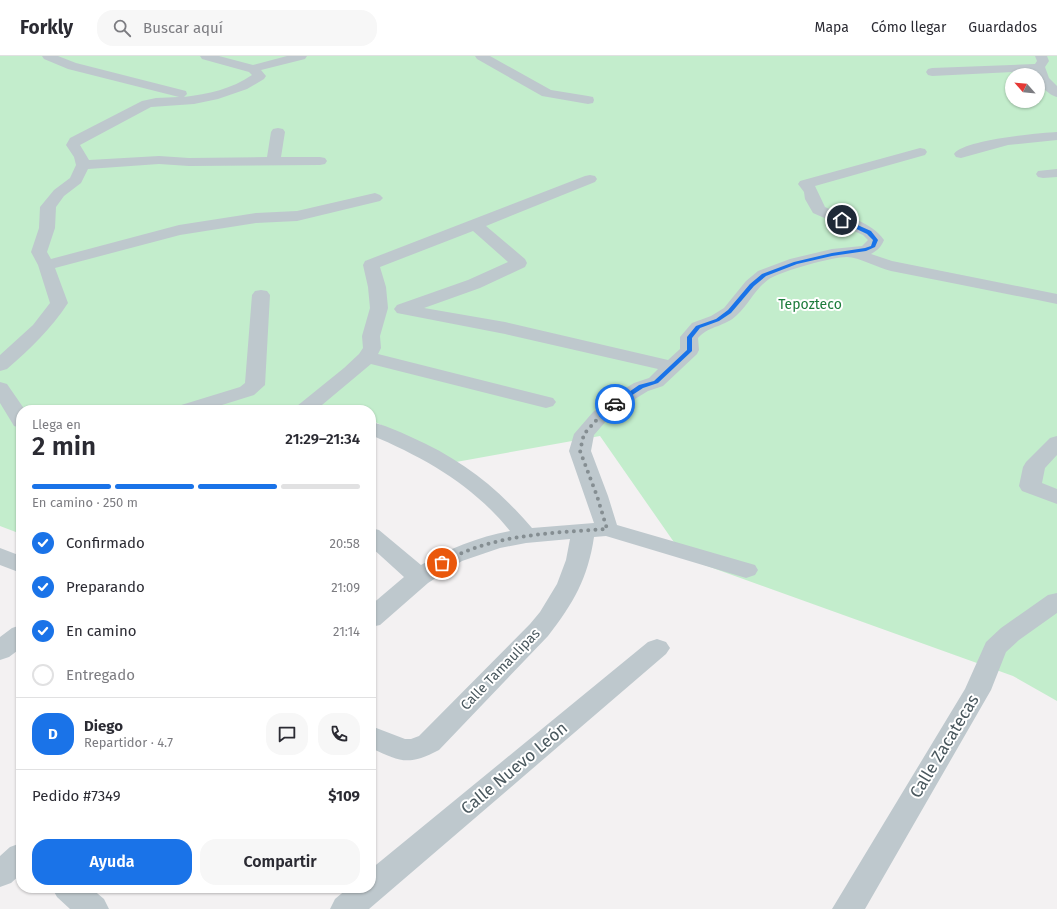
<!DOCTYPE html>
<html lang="es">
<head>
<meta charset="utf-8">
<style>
	:root { --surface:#fff; --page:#f7f7f7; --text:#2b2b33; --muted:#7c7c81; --line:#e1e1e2; --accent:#1a73e8 }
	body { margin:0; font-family:"Fira Sans",sans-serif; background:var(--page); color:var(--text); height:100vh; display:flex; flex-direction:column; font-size:15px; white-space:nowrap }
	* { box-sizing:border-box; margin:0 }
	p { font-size:13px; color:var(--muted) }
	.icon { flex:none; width:22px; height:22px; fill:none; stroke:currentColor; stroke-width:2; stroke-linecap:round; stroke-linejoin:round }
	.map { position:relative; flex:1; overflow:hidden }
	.side { position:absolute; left:16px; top:349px; width:360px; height:488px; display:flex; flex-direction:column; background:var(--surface); border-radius:16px; box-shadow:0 1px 3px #0004 }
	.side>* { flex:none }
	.needle { width:26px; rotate:297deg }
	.controls { position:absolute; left:1005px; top:12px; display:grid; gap:8px }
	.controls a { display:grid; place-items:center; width:40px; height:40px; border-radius:50%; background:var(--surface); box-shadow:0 1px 3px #0004; font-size:20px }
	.pin { position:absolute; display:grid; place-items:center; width:34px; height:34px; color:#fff; margin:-17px; border:2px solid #fff; border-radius:50%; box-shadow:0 1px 4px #0007 }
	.courier { position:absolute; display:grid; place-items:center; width:40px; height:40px; margin:-20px; border:3px solid #1a73e8; border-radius:50%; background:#fff; color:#222; box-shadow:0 1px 5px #0007 }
	.headline em { font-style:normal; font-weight:600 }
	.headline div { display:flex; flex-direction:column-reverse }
	.headline { display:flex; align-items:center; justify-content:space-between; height:68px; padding:0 16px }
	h1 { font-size:26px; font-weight:600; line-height:30px }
	.bar { display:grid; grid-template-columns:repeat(4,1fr); gap:6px 4px; align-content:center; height:48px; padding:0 16px }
	.bar i { height:5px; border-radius:3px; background:var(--line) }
	.bar .current { background:var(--accent) }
	.bar p { grid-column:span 4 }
	.line { display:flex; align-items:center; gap:10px; padding:0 16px; border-top:1px solid var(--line) }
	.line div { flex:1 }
	.round { display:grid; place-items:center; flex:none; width:42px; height:42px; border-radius:16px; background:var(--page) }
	ol { padding:0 16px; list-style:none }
	li { display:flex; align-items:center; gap:12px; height:44px }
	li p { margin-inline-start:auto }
	li .icon { padding:4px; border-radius:50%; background:var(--accent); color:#fff; stroke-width:4 }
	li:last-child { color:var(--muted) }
	li i { width:22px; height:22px; border:2px solid var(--line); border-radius:50% }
	.button { display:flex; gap:8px; margin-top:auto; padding:8px 16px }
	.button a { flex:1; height:46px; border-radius:16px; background:var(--accent); color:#fff; font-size:16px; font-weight:600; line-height:46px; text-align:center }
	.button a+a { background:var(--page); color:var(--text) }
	header { display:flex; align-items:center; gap:24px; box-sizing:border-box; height:56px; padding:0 20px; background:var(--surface); border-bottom:1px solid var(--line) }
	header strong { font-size:19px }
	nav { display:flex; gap:22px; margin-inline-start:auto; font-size:14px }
	.search { width:280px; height:36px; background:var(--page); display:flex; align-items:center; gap:10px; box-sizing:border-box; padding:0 14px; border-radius:16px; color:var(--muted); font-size:15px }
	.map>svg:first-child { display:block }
	.green { fill:#c3edcc; fill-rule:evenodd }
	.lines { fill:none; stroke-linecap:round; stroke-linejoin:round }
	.minor { fill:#bec8cd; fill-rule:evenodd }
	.route { fill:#1a73e8 }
	.done { stroke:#858e92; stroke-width:4; stroke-dasharray:0 7.2 }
	.labels { text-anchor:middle; stroke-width:4; stroke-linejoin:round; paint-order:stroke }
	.park-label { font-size:14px; fill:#1d7c3c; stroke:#fff }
	.street-label { font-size:14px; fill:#4a585e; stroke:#fff }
	.near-street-label { font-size:17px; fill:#4a585e; stroke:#fff }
</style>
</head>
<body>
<header>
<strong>Forkly</strong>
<div class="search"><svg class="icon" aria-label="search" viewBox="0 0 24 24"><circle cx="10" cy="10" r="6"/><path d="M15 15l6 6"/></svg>Buscar aquí</div>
<nav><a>Mapa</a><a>Cómo llegar</a><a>Guardados</a></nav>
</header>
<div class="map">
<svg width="1057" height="853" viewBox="0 0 1057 853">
	<rect width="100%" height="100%" fill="#f3f1f2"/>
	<path class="green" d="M0 0H1057V645L1013 620 685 502 600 380 456 406 371 364V354H21V478L0 470ZM1012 19H1038V45H1012Z"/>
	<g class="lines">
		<path class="minor" d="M42 0H58L76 7 186 35 187 38 184 41C208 38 232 33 252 19L249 16 202 3 200 0H219L253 9 287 0H307L305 3 261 14 266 20 264 23 247 33 218 43 194 48 151 51 80 89 89 104 159 100 189 102 267 101 271 76 273 73 278 72 283 73 285 76 281 101H320L325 102 327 105 325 108 320 109 189 110 159 108 88 113 81 127 64 140 56 151 55 172 47 196 51 203 179 169 256 157 297 155 375 137 380 139 383 142 380 145 297 165 256 167 180 179 55 212 68 247C51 273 30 293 7 313L0 315V299L33 269 50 247 38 209 31 196 39 172 40 151 54 134 70 122 76 109 74 101 66 89 70 82 142 45 156 42 179 41 68 13 44 3Z
			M475 0H490L551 34 588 40 593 41 594 44 593 47 588 48 542 40 477 3Z
			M1035 0H1047L1049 5 1045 11 1049 22 1057 30V41C1048 39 1038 28 1038 19H1035L1034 15 932 20 928 19 926 16 928 13 932 12 1035 8 1037 5Z
			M1057 76V84L1008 89 961 102 956 101 954 98C963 84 1039 77 1057 76Z
			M920 92 925 93 927 96 925 99 815 130 825 151C845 160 872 166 884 184 881 191 878 194 871 198L892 205 1057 238V248C1002 237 946 226 891 215 878 212 859 201 847 201 832 201 782 215 769 223 755 233 749 248 737 259 725 271 710 269 698 282L699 294 697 298 663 330 648 335 630 346 607 364 594 379 591 395 608 440 617 469 755 509 758 514 755 519 746 522 606 480 594 481C588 522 573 548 548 580L439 694C408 710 401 706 371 692V670L405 683H411L419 680 530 568 540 556 557 528 566 504 570 483 526 487 500 492 462 505 428 527 380 569 371 571V549L404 521 371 491V472L379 474 421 509C448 493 478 481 510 475 473 429 425 402 371 379V366C385 369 398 375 411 381 461 403 497 431 532 472L594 467 569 395 574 378 593 356 616 338 634 327 649 322 658 313 505 278 397 257 394 253 397 249 468 224 508 206 473 175 380 211 386 231 388 252 380 280 381 292 378 298 553 342 556 346 553 350 546 352 371 308 316 354H294L297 350 344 312 359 298 363 292 362 280 370 252 368 231 363 209 365 205 585 120 590 119 595 120 597 123 595 126 486 170 525 203 527 207 525 211 480 232 424 252 505 266 668 304 680 293V281L692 267 711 260 724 252 746 225 758 215 790 203 832 193 862 190 868 184 863 179 813 157 805 143 804 136 798 128 800 125Z
			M1057 113V121L1043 122 1038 121 1036 118 1038 115Z
			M261 234 267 235 270 239 265 329 254 339 206 354H175L178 350 240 331 245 327 252 239 255 235Z
			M0 326 7 328 25 354H21V372L14 370 0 347Z
			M1057 380V399L1045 412 1042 427 1057 433V448L1022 435 1019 430 1023 411 1026 406 1050 382Z
			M0 492 21 500V517L0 509Z
			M1057 537V557L1019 584 1006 596 991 634 865 853H832L965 633 986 586 1001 572 1048 539Z
			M21 569V592L9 601 0 604V581L12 572Z
			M657 583 666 586 670 592 666 598 369 853H330L335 843 348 832H371V813L648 586Z
			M21 787V818L11 827 0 831V800L10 791Z
			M52 832H91L104 843 109 853H70L57 841Z"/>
	</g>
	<path class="route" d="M840 163H844L871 175 878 184 875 191 866 195 832 200 797 208 766 220 754 230 731 257 719 265 700 272 692 282V295L658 327 643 332 617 349H613V347L639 329 654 325 687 294V281L696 270 716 263 728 254 750 228 762 218 794 206 832 197 865 192 871 190 873 184 867 178 840 165Z"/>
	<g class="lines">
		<path class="done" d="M442 507C492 478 551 477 607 473L597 440 580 395 584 378 600 360 615 348"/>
	</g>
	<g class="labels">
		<g class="park-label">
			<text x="810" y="253">Tepozteco</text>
		</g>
		<g class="street-label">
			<text transform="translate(500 613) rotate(-46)" y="5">Calle Tamaulipas</text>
		</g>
		<g class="near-street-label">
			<text transform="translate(944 690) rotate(-59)" y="6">Calle Zacatecas</text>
			<text transform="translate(514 712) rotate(-40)" y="6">Calle Nuevo León</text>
		</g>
	</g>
</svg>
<div class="controls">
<a><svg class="needle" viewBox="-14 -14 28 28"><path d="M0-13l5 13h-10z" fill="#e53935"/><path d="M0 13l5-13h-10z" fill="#7c7c81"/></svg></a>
</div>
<div class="pin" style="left:442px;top:507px;background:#ea580c"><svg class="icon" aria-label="bag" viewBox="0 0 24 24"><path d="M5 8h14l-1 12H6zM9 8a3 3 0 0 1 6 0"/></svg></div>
<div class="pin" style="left:842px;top:164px;background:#1f2937"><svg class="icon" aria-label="home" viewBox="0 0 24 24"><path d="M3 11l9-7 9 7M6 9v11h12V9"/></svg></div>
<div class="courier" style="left:615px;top:348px"><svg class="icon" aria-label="car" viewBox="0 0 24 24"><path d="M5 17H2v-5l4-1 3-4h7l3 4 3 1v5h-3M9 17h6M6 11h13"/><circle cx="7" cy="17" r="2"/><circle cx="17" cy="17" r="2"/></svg></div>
<section class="side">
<div class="headline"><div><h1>2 min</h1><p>Llega en</p></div><em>21:29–21:34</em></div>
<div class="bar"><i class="current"></i><i class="current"></i><i class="current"></i><i></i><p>En camino · 250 m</p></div>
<ol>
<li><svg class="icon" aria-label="check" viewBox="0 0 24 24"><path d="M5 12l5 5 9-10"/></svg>Confirmado<p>20:58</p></li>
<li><svg class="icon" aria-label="check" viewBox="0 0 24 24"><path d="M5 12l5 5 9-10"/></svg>Preparando<p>21:09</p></li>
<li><svg class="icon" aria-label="check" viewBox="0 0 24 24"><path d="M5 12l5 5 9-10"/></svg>En camino<p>21:14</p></li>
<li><i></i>Entregado</li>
</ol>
<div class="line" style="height:72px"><b class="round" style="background:var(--accent);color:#fff">D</b><div><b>Diego</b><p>Repartidor · 4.7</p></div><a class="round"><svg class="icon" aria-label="chat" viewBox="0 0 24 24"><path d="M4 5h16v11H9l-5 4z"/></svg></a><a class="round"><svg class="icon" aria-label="phone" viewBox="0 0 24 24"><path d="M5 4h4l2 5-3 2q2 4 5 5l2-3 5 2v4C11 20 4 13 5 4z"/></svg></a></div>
<div class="line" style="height:52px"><div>Pedido #7349</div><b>$109</b></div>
<div class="button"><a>Ayuda</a><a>Compartir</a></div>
</section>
</div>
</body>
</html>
